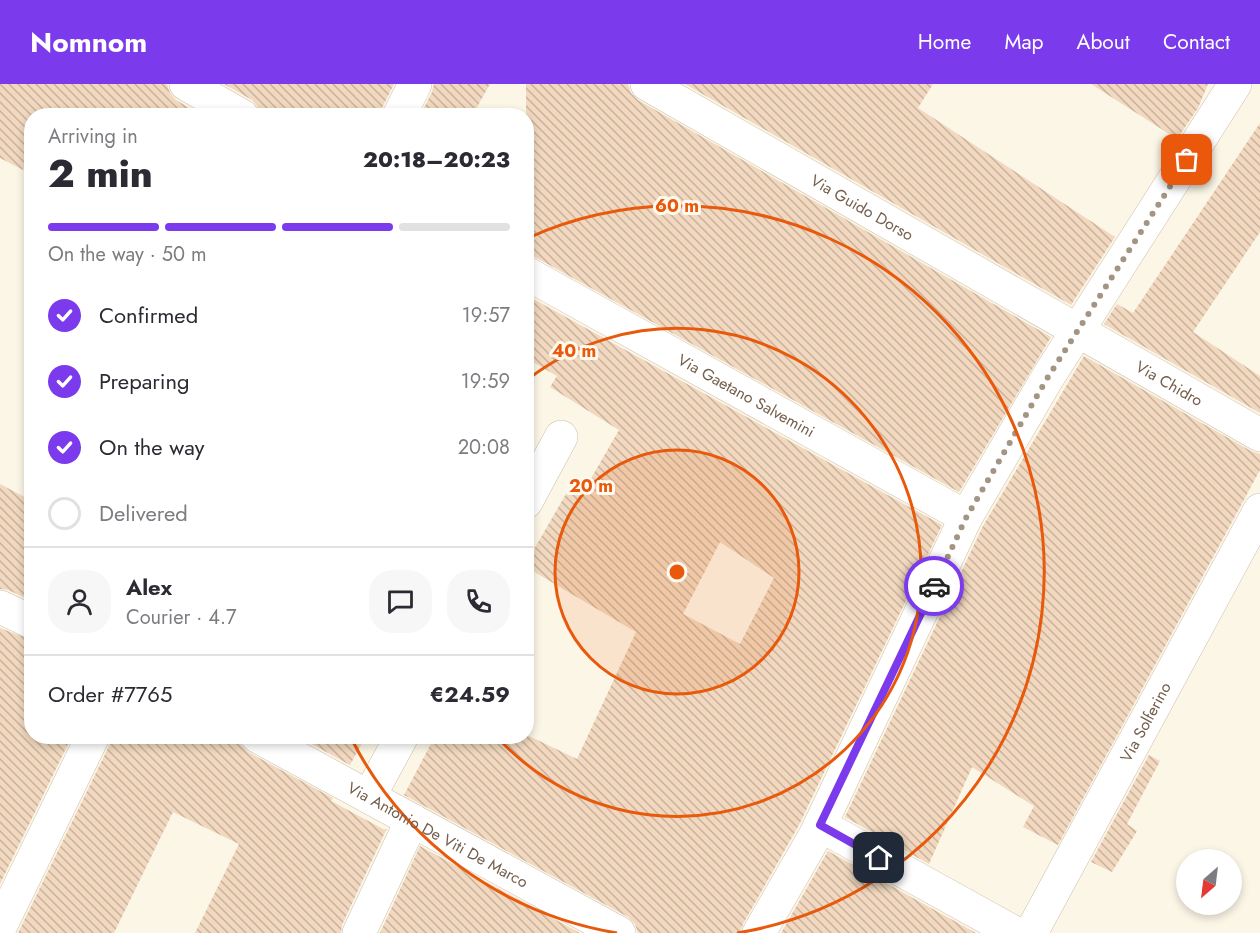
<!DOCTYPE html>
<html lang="en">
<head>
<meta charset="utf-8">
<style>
	:root { --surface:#fff; --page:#f7f7f7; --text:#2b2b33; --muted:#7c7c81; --line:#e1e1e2; --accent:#7c3aed }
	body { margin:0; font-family:Jost,sans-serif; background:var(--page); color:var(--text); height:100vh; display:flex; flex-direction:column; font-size:22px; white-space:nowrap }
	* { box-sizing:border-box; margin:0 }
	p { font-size:20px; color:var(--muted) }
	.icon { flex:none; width:33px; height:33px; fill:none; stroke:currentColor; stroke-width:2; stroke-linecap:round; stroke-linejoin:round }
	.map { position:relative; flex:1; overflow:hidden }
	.panel { position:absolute; left:24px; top:24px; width:510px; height:636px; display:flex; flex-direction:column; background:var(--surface); border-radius:24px; box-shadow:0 3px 9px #0003 }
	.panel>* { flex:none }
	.needle { width:39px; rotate:208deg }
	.controls { position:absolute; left:1176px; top:765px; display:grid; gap:12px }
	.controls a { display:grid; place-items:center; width:66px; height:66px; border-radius:50%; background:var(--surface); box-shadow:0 3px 9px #0003; font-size:30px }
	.pin { position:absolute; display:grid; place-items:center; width:51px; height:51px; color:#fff; margin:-26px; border-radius:12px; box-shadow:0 3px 9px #0006 }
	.courier { position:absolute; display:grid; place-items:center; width:60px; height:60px; margin:-30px; border:4px solid #7c3aed; border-radius:50%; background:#fff; color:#222; box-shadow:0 2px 8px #0007 }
	.headline em { font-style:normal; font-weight:800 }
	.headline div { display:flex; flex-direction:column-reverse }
	.headline { display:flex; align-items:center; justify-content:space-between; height:102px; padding:0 24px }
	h1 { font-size:39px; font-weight:800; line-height:45px }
	.bar { display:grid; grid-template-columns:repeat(4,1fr); gap:9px 6px; align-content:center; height:72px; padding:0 24px }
	.bar i { height:8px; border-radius:4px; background:var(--line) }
	.bar .current { background:var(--accent) }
	.bar p { grid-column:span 4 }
	.line { display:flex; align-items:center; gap:15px; padding:0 24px; border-top:2px solid var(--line) }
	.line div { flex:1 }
	.round { display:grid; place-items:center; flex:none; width:63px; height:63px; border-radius:24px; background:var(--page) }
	ol { padding:0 24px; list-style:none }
	li { display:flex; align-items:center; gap:18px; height:66px }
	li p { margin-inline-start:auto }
	li .icon { padding:6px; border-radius:50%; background:var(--accent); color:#fff; stroke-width:4 }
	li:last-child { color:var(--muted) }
	li i { width:33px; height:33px; border:3px solid var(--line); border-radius:50% }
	header { display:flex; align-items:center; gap:36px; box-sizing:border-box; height:84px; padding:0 30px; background:var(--accent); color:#fff }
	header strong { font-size:28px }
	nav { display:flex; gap:33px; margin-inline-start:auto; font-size:21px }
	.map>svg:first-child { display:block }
	.building { fill:url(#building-back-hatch); fill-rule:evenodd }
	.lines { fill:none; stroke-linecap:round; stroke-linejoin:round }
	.street-casing { stroke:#cebfad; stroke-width:34 }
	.secondary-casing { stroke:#d1c0aa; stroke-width:34 }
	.street { stroke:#fff; stroke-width:33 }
	.secondary { stroke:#fff; stroke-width:33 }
	.done { stroke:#a49482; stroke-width:6; stroke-dasharray:0 10.8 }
	.route { stroke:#7c3aed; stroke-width:8 }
	.ring { fill:none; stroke:#e8590c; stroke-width:3 }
	.labels { text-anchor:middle; stroke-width:6; stroke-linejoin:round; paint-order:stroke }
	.street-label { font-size:16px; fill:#755f4c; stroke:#fffaed }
	.centre { fill:#e8590c; stroke:#fffaed; stroke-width:3 }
	.ring-label { font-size:18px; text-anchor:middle; font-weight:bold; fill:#e8590c; stroke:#fffaed; stroke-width:6; stroke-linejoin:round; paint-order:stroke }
</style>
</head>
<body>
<header>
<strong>Nomnom</strong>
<nav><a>Home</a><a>Map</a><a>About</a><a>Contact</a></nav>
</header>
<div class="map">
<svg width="1260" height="849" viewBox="0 0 1260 849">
	<defs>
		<pattern id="building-back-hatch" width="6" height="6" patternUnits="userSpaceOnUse" patternTransform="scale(1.5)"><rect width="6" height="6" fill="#f1d8bf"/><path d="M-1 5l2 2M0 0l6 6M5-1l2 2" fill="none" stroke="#c8b29d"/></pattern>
	</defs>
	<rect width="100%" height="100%" fill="#fcf6e7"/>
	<path class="building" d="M0 0H167L170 9 176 16 203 32H32V65L23 86 0 74Z
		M224 0H394L382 24 381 32H261L258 23 252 16Z
		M434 0H490L472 32H420L432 8Z
		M526 0H628L631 9 638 16 1051 253 959 408 535 173 526 170Z
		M685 0H933L918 24 1115 153 1071 221Z
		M1091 0H1208L1198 24 1177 55Z
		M1260 39V148L1193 248 1260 292V329L1104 240 1117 220 1133 229Z
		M526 211 942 441 799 741 743 840 740 849H638L635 840 628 833 404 711 435 652H529L577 675 636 548 526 483V479L570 403 582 410 619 346 550 303 557 292 526 274ZM720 458 774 494 740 560 683 530Z
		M1084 272 1251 367 1260 370V386L1058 761 1023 743 1034 722 972 683 929 780 845 733 983 442Z
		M0 400 32 417V517L8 506 0 505Z
		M0 544 32 556V652H72L0 800Z
		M111 652H238L241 661 248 668 333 714 331 717 385 746 387 744 342 841 341 849H195L239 760 173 728 114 849H18L110 660Z
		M297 652H366L350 681Z
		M1149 671 1160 677 1127 740 1137 747 1112 788 1091 778Z
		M420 762 580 849H380Z
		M828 767 976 849H781Z"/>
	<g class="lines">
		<g class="street-casing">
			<g id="street">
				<path d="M186 0 242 32"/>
				<path id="s1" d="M647 0 1260 351"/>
				<path d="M399 32 415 0"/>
				<path id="s2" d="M526 189 966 433"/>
				<path d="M526 418 561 353"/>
				<path d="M0 523 32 538"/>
				<path id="s3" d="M257 652 619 849"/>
				<path d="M369 713 402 652"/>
				<path d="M820 741 1015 849"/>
				<path d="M0 843 93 652"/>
				<path d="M359 849 412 736"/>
				<path id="s4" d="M1031 849 1260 426"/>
			</g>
		</g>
		<g class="secondary-casing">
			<path id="secondary" d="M759 849 816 750 966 433 1048 293 1235 0"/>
		</g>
		<use href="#street" class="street"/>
		<use href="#secondary" class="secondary"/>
	</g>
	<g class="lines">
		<path class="done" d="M934 502 966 434 1048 293 1187 76"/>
		<path class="route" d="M879 774 820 741 934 502"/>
	</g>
	<circle cx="677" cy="488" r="122" fill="#e8590c" fill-opacity=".12"/>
	<g class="ring">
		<circle cx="677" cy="488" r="122"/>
		<path d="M527 296A244 244 0 1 1 497 653"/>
		<path d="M617 849A366 366 0 0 1 351 654M528 154A366 366 0 1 1 737 849"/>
	</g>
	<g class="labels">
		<g class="street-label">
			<text dy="6" stroke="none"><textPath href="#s1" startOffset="248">Via Guido Dorso</textPath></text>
			<text dy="6" stroke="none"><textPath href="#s1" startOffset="602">Via Chidro</textPath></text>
			<text dy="6" stroke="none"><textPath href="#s2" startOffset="252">Via Gaetano Salvemini</textPath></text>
			<text dy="6" stroke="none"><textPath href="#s4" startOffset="240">Via Solferino</textPath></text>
			<text dy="6" stroke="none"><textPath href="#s3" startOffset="206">Via Antonio De Viti De Marco</textPath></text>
		</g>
	</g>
	<circle cx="677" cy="488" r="9" class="centre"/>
	<g class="ring-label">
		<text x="677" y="128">60 m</text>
		<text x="574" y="273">40 m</text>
		<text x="591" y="408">20 m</text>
	</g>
</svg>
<div class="controls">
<a><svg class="needle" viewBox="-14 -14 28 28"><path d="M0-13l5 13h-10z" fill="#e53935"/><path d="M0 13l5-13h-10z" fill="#7c7c81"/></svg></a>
</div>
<div class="pin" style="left:1187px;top:76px;background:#ea580c"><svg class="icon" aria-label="bag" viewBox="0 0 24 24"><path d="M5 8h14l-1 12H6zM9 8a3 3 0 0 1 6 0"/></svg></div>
<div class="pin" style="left:879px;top:774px;background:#1f2937"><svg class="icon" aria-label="home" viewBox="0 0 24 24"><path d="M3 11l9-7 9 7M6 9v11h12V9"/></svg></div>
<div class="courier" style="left:934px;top:502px"><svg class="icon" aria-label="car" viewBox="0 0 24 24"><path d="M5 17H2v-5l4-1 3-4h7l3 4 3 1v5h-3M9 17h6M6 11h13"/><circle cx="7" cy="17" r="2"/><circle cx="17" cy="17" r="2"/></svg></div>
<section class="panel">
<div class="headline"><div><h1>2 min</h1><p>Arriving in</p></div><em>20:18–20:23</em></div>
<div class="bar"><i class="current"></i><i class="current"></i><i class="current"></i><i></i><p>On the way · 50 m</p></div>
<ol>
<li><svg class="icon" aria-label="check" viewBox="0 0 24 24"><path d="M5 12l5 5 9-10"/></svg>Confirmed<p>19:57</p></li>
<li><svg class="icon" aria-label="check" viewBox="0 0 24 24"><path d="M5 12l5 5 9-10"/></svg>Preparing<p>19:59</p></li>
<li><svg class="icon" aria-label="check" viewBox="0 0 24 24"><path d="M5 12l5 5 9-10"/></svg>On the way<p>20:08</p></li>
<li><i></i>Delivered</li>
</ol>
<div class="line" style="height:108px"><a class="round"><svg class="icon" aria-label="person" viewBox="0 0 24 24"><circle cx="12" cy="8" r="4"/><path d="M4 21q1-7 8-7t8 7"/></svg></a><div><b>Alex</b><p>Courier · 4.7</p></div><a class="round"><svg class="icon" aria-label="chat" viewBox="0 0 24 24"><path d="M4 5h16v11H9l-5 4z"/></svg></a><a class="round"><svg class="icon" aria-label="phone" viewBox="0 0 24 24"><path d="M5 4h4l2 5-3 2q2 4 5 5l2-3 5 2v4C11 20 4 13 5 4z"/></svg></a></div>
<div class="line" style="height:78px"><div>Order #7765</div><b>€24.59</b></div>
</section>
</div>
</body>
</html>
